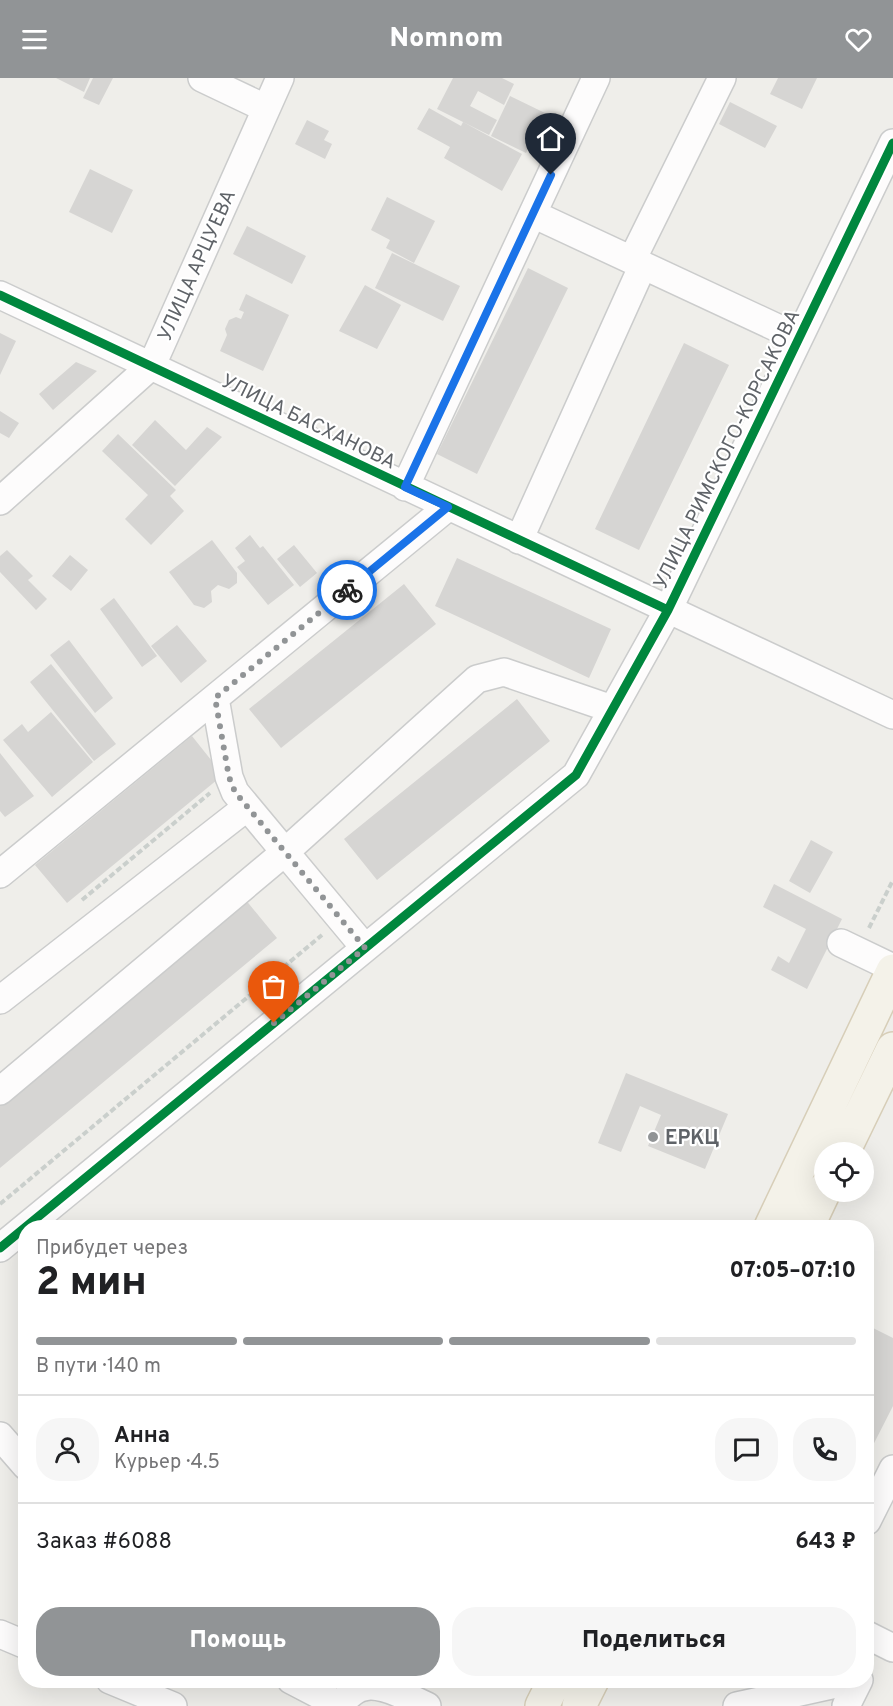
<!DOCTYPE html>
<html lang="ru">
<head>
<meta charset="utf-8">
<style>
	:root { --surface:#fff; --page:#f6f6f6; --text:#202124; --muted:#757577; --line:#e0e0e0; --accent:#919496 }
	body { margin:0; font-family:Overpass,sans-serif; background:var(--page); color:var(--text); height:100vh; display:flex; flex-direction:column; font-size:22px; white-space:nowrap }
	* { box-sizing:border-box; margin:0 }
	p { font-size:20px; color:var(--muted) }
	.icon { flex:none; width:33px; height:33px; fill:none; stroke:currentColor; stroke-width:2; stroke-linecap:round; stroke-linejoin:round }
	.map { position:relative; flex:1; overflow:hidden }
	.panel { position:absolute; left:18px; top:1142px; width:856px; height:468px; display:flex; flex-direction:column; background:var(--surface); border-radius:24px; box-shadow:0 6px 24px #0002 }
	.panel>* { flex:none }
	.tools { position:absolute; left:814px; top:1064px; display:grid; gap:12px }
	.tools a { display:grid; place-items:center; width:60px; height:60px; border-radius:50%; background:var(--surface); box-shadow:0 6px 24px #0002; font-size:30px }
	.pin { position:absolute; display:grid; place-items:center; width:51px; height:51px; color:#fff; margin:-62px -26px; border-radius:50% 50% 50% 0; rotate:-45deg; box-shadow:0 0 6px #0007 }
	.pin .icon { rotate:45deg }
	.courier { position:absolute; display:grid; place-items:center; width:60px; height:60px; margin:-30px; border:4px solid #1a73e8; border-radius:50%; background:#fff; color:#222; box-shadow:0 2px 8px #0007 }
	.summary em { font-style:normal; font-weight:800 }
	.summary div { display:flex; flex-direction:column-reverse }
	.summary { display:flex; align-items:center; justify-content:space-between; height:102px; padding:0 18px }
	h1 { font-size:39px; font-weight:800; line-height:45px }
	.bar { display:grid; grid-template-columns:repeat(4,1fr); gap:9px 6px; align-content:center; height:72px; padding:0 18px }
	.bar i { height:8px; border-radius:4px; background:var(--line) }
	.bar .on { background:var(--accent) }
	.bar p { grid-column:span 4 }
	.line { display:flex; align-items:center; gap:15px; padding:0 18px; border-top:2px solid var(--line) }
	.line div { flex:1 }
	.round { display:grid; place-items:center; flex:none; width:63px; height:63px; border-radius:24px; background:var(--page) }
	.cta { display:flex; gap:12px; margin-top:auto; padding:12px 18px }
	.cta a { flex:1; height:69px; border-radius:24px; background:var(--accent); color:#fff; font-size:24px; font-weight:800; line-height:69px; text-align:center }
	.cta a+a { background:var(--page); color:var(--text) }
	header { display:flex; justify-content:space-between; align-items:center; height:78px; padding:0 18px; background:var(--accent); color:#fff; font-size:27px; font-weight:800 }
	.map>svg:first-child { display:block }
	.building { fill:#d6d5d3 }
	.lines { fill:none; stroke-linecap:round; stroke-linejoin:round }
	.minor-casing { stroke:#cbcccc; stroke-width:30 }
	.major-casing { stroke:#d7ceb8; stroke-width:36 }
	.path { stroke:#cacfcc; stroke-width:4; stroke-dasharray:6 3; stroke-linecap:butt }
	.minor { stroke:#fdfcfc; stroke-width:27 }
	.major { stroke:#f4f2e9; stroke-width:33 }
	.cycleway-casing { stroke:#fff; stroke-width:13 }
	.cycleway { stroke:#00873e; stroke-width:9 }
	.done { stroke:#919496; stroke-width:6; stroke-dasharray:0 10.8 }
	.route { stroke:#1a73e8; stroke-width:8 }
	.poi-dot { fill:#919496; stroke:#fff; stroke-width:2 }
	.labels { text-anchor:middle; stroke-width:4.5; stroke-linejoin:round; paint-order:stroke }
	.street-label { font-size:20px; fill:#5f6368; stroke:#fff }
	.poi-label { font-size:20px; font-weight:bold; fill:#5f6368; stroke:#fff; text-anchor:start }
</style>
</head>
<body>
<header><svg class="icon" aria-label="menu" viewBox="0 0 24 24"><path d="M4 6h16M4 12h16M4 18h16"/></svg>Nomnom<svg class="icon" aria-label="heart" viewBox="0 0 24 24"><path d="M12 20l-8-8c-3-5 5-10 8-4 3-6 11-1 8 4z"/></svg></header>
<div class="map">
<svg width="893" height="1628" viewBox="0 0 893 1628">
	<rect width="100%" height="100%" fill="#efeeea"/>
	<path class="building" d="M56 0H90L84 14Z
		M93 0H113L99 27 83 20Z
		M453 0H502L514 6 504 27 478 13 470 28 497 42 489 57 437 31Z
		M778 0H817L802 31 770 16Z
		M510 18 545 35 526 75 491 58Z
		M730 24 777 48 765 70 719 46Z
		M429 30 461 48 463 44 522 76 502 113 444 80 450 69 417 51Z
		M307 42 329 53 324 62 332 66 325 81 295 66Z
		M90 91 133 112 112 155 69 134Z
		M387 119 435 143 414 185 386 170 390 162 371 152Z
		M247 148 306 178 292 206 233 176Z
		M392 175 460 208 443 243 375 210Z
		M528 190 568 210 477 396 437 376Z
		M365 207 401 227 377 271 339 253Z
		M246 216 289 237 263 293 220 273 227 257 225 251 229 242 236 239 241 241 244 234 239 232Z
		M0 255 16 263 0 297Z
		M684 265 729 287 639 472 595 451Z
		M76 284 97 293 53 332 39 316Z
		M0 333 19 345 9 360 0 355Z
		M155 342 186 372 207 349 222 359 175 408 132 367Z
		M118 356 176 412 170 418 184 433 151 467 125 441 148 417 102 373Z
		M250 457 260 470 263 468 294 507 268 527 237 489 245 483 235 470Z
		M212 462 237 495V505L229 511 218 507 211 513 212 524 204 530 194 527 169 494Z
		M294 467 317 495 300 509 277 481Z
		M7 472 33 498 28 502 47 521 36 532 0 494V478Z
		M70 477 88 492 71 513 52 498Z
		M457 480 611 551 589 600 435 528Z
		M404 506 436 546 281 670 249 631Z
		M114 520 157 578 142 589 100 531Z
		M177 547 207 583 181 605 151 568Z
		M69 562 113 620 95 635 50 577Z
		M51 586 116 666 94 683 30 604Z
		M517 621 550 663 377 802 344 761Z
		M51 634 93 684 52 719 3 662 22 646 28 654Z
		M192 658 223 697 67 825 35 787Z
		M0 675 34 718 5 739 0 733Z
		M811 762 833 774 810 815 789 803Z
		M774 806 842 841 807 911 771 892 778 878 789 885 806 851 763 829Z
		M245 821 277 860 0 1090V1025Z
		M626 995 728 1036 705 1091 648 1068 661 1037 640 1028 621 1074 598 1065Z
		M873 1250 893 1260V1328L867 1379V1261Z"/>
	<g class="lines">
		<g class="minor-casing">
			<path id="minor" d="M202 0 265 30
				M533 136 799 260
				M632 182 722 0
				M0 217 893 637
				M405 409 596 0
				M0 423 152 287 280 0
				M519 462 643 187
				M215 620 229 699 235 714 365 870
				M0 796 448 429
				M841 865 893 890
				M0 922 247 729
				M0 1013 285 774 477 601 504 594 612 631
				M0 1170 576 697 668 532 893 65
				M0 1358 26 1388
				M867 1443 893 1391
				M0 1556 26 1567
				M867 1557 893 1570
				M110 1602 173 1628
				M291 1602 339 1627
				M338 1628C346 1620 353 1611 364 1609 382 1604 411 1621 427 1628
				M737 1628 854 1602
				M846 1628 859 1602"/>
		</g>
		<g class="major-casing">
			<path id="major" d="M843 1074 893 971
				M771 1149 893 893
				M807 1149 825 1111
				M542 1628 555 1602
				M579 1628 592 1602"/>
		</g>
		<path class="path" d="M82 822 210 715
			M869 850 893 802
			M0 1126 322 857"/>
		<use href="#minor" class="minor"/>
		<use href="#major" class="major"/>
		<g class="cycleway-casing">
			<path id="cycleway" d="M0 217 668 532
				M0 1170 576 697 668 532 893 65"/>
		</g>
		<use href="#cycleway" class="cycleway"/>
	</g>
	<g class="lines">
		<path class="done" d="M274 945 365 870 235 714 229 699 215 620 347 512"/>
		<path class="route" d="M347 512 448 429 405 409 551 97"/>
	</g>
	<circle class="poi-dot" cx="653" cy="1059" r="6"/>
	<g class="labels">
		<g class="street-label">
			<text transform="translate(196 187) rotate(-66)" y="7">УЛИЦА АРЦУЕВА</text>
			<text transform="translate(309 343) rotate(26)" y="7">УЛИЦА БАСХАНОВА</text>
			<text transform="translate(726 371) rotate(-64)" y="7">УЛИЦА РИМСКОГО-КОРСАКОВА</text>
		</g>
		<g class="poi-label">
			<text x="665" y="1066">ЕРКЦ</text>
		</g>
	</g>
</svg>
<div class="tools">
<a><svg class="icon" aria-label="locate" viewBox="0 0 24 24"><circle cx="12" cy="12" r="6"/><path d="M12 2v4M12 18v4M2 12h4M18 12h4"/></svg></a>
</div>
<div class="pin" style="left:274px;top:945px;background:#ea580c"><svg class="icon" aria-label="bag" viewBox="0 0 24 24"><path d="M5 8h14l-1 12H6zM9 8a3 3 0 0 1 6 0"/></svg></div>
<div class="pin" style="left:551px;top:97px;background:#1f2937"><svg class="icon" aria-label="home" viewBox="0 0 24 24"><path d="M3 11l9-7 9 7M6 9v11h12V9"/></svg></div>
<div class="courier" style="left:347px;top:512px"><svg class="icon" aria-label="bike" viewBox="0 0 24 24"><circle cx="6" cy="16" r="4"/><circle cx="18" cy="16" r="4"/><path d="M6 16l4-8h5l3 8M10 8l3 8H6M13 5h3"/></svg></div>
<section class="panel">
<div class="summary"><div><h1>2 мин</h1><p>Прибудет через</p></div><em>07:05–07:10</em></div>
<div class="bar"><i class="on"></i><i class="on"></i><i class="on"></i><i></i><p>В пути · 140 m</p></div>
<div class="line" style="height:108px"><a class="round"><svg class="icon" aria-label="person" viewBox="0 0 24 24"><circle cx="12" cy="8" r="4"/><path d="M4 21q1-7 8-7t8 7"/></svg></a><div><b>Анна</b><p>Курьер · 4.5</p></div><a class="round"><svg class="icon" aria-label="chat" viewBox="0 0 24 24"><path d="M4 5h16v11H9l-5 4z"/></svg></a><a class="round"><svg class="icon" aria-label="phone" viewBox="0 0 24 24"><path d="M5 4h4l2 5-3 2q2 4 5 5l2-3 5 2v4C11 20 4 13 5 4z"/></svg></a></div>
<div class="line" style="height:78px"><div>Заказ #6088</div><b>643 ₽</b></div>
<div class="cta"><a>Помощь</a><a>Поделиться</a></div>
</section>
</div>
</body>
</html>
